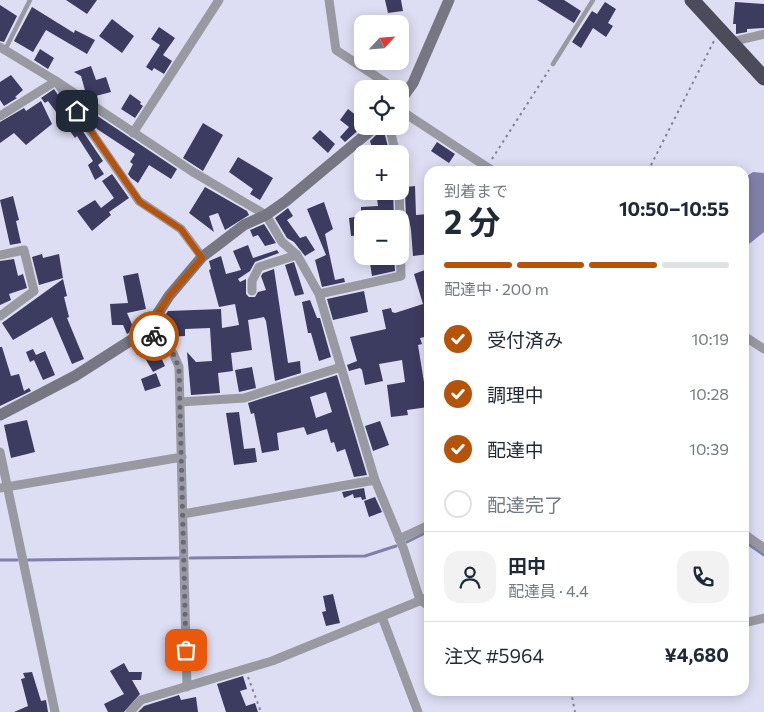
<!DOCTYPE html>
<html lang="ja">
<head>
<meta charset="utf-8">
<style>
	:root { --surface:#fff; --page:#f2f2f3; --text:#1f2937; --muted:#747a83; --line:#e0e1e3; --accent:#b45309 }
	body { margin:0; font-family:Commissioner,"Noto Sans JP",sans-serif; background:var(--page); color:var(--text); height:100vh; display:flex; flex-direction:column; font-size:19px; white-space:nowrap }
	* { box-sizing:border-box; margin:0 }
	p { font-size:16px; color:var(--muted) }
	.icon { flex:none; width:28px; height:28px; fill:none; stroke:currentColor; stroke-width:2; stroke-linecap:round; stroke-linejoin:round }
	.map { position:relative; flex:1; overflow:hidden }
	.details { position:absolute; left:424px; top:166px; width:325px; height:530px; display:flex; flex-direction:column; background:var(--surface); border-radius:15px; box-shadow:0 2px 12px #0003 }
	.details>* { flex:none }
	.needle { width:32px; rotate:64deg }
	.fabs { position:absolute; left:354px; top:15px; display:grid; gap:10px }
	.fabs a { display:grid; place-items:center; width:55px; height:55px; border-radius:10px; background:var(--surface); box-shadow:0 2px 12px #0003; font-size:25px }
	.pin { position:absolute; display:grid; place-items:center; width:42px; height:42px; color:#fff; margin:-21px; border-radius:10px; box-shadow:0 2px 8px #0006 }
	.courier { position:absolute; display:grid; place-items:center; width:50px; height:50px; margin:-25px; border:4px solid #b45309; border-radius:50%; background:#fff; color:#222; box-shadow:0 1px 6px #0007 }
	.head em { font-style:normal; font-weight:700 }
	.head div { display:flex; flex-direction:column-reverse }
	.head { display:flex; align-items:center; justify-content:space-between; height:85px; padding:0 20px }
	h1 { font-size:32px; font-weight:700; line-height:38px }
	.bar { display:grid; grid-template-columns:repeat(4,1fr); gap:8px 5px; align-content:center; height:60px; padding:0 20px }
	.bar i { height:6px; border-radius:4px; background:var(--line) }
	.bar .active { background:var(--accent) }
	.bar p { grid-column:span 4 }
	.line { display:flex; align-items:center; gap:12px; padding:0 20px; border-top:1px solid var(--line) }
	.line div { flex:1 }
	.round { display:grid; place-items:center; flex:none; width:52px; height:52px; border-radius:15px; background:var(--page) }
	ol { padding:0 20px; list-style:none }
	li { display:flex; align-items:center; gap:15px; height:55px }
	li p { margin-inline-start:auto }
	li .icon { padding:5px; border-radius:50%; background:var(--accent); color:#fff; stroke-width:4 }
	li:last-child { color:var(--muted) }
	li i { width:28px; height:28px; border:2px solid var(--line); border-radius:50% }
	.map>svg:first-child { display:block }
	.water { fill:#8080aa }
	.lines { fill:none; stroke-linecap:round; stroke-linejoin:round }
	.stream { stroke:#8080aa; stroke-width:3 }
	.building { fill:#3c3b60; fill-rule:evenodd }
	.path { stroke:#818190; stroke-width:2; stroke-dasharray:2.5 4; stroke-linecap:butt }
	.lane { stroke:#9999a2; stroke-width:4.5 }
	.street { stroke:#9999a2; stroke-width:9 }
	.secondary { stroke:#777784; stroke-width:11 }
	.highway { stroke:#4b4b5c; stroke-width:15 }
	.done { stroke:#696976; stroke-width:5; stroke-dasharray:0 9 }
	.route { stroke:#b45309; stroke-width:6 }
</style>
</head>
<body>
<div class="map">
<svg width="764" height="712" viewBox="0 0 764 712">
	<rect width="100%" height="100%" fill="#dddef3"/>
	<path class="water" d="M753 172 764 173V232L744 248V178Z"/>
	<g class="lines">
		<path class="stream" d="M744 541 764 555
			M407 542 429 531
			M190 558 365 556 396 546
			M0 560H17
			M28 560 179 558"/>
	</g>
	<path class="building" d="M66 0H97L87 14Z
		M385 0H401L403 11 388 13Z
		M537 0H564L581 11 574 23Z
		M605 2 616 9 608 23 613 26 606 37 593 28 581 48 572 42 592 11 597 14Z
		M735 2 764 4V28L747 29V32L736 34V24H733Z
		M0 5 17 16 4 42 0 41Z
		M32 7 74 33 75 30 95 40 87 54 46 30 33 52 14 41Z
		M112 19 134 36 122 53 99 36Z
		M159 27 175 38 163 55 172 61 164 74 154 68 152 71 146 67 160 45 151 39Z
		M40 49 54 58 48 69 34 60Z
		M91 66 96 80 106 77 111 92 92 97 86 94 81 76 74 72Z
		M11 75 23 90 15 97 17 98 4 106 0 100V82Z
		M54 89 103 161 98 165 104 174 95 180 88 165 93 161 77 136 75 138 48 101 45 103 41 98Z
		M130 94 141 102 140 104 143 106 135 118 121 109Z
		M41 101 52 124 26 145 14 133 0 143V122L24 108 26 111Z
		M348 109 362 120V127L345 142 340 137 349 127 340 120Z
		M93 113 177 169 171 179 149 165 138 183 131 178 128 174 133 164 130 162 135 154 97 129 89 118Z
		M203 123 223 135 203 171 183 158Z
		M383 128 390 154H374L370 141Z
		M320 130 335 144 328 153 312 138Z
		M437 142 455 154 449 163 431 151Z
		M238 157 273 178 260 200 250 194 253 189 229 172Z
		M112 174 129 198 109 212 111 215 92 231 77 211 95 200 101 208 114 198 102 181Z
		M415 186 416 215 429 214V254L413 256 411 230 409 219H406L405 191 406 187Z
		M205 187 247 211 249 215 225 230 218 213 209 216 214 232 189 213Z
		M376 191H393L394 219H362V235L351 236 349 218 361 216V207L378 206Z
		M13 196 19 220 16 221 21 243 10 245 0 200Z
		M324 202 333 229 325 234 335 280 344 278 345 282 322 287 315 260 326 255 307 209Z
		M288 208 293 216 287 220 300 238 306 236 315 250 305 256 294 242 287 238 275 218Z
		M264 224 276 243 265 246 258 235 253 237 250 230Z
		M248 245 253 258 277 250 279 253 255 262 250 271 238 279 240 282 246 279V294L249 297H255L258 292 266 290 261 276 263 273 274 269 288 363 300 361 301 373 275 381 266 321 264 317 248 320 252 350 231 353 233 371 218 373 220 393 191 395 187 352 196 362 212 361 210 328 185 329V336L168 337 166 314 168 311 221 309 222 328 239 325 235 304 219 307 209 270 211 269 209 261 221 256 226 274 241 270 233 251Z
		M42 254 43 258 59 254 63 278 39 285 32 257Z
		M369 256H394L395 271 372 276Z
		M14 259 18 276 23 274 27 288 9 294 11 300 0 305V261Z
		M294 262 304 294 295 296 285 265Z
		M425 270 429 281V336L420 338 422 344 418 345 428 407 407 410 408 415 391 417 387 385 405 382 402 360 379 364 383 381 365 385 362 370 360 368 349 371 347 365 357 361 350 337 386 329 382 310 391 308 392 312 395 313 423 304 414 274Z
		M138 273 146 309 127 313 134 329 127 334 123 325H112L110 304 128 303 123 276Z
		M63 279 67 296 64 297 69 317 67 318 84 359 72 364 52 317 13 340 2 323Z
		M364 291 368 312 333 320 327 299Z
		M310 300 317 318H320L331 357 319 361 311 333H308L302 302Z
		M147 339 155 345 165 366 153 372 142 353 137 355 134 347Z
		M0 347H2L11 376 19 374 24 391 29 388 31 391 0 406Z
		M33 349 36 355 45 351 55 375 43 380 34 360 30 362 26 352Z
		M252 367 256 388 239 392 235 370Z
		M156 373 161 386 145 391 141 379Z
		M337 375 367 475 354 477 345 449 337 452 334 442 331 443 327 429 307 435 304 427 277 433 279 450 262 453 254 413 251 414 248 403ZM326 392 332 412 316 418 310 397Z
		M239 412 244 449 255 448 257 462 234 465 226 413Z
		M27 420 35 452 11 458 4 425Z
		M380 421 389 445 373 451 365 426Z
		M364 488 366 499 362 500 361 497 354 498 353 494 344 498 342 492Z
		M375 497 382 512 369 517 364 501Z
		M333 594 340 623 326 626 322 612 326 611 323 596Z
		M124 663 129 672H142L141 680H132L140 694 124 712H108L104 704 124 694 110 671Z
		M32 672 41 701 46 700 48 712H14L28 706 21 679 25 678 23 673Z
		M243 676 247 689 240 691 246 706 255 703 258 712H226L217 684Z
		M179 695 181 700 196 697 198 712H138L144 706Z"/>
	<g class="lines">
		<path class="path" d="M492 159 549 70
			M648 171 714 41
			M248 677 261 712
			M571 691 575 712"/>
		<path class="lane" d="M5 50 30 0
			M553 64 593 0"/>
		<path class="street" d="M329 0 336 50 395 89
			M731 42 764 34
			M0 47 56 81 193 172 266 215 282 242 297 255 319 294 375 480 404 550 420 600 429 606
			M400 110 493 171
			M0 116 56 81 139 201 181 229 202 257
			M389 126 396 154
			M133 133 219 0
			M399 191 400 219
			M0 255 24 250 34 291 0 316
			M252 291V281L259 267 297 255
			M319 294 401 276 400 230
			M147 330 173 353 179 367 187 687
			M744 336 764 349
			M180 402 244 398 341 367
			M0 452 55 712
			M0 488 182 457
			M183 514 375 480
			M744 534 764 548
			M399 539 429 525
			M382 617 418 712
			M744 623 764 618
			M130 712 141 700 272 661 429 597"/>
		<path class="secondary" d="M400 101 413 83 449 0
			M0 415 75 376 147 330 169 296 202 257 244 225 266 215 286 201 376 126"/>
		<path class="highway" d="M692 0 764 78"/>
	</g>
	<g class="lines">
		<path class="done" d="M154 336 173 353 179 368 186 650"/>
		<path class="route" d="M77 111 140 202 181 229 202 258 169 296 147 330 154 336"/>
	</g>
</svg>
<div class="fabs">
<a><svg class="needle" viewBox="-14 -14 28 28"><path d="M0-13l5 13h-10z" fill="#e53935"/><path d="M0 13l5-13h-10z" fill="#747a83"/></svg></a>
<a><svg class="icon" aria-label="locate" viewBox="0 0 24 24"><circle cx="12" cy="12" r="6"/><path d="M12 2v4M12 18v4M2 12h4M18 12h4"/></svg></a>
<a>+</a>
<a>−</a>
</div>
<div class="pin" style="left:186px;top:650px;background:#ea580c"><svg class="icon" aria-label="bag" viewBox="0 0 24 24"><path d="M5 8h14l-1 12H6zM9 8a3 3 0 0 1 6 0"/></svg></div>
<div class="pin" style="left:77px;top:111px;background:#1f2937"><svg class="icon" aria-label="home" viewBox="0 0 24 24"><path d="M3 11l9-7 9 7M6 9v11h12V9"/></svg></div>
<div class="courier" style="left:154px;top:336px"><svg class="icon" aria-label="bike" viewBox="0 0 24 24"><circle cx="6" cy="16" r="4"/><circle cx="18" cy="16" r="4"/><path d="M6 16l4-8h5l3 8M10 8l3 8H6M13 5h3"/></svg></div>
<section class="details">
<div class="head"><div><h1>2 分</h1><p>到着まで</p></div><em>10:50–10:55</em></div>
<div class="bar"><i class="active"></i><i class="active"></i><i class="active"></i><i></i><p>配達中 · 200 m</p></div>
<ol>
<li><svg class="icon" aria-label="check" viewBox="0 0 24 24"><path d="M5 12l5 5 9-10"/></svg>受付済み<p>10:19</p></li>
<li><svg class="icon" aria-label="check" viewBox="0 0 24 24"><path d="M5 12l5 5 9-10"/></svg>調理中<p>10:28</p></li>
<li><svg class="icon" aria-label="check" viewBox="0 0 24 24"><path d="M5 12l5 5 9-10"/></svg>配達中<p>10:39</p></li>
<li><i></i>配達完了</li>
</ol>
<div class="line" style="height:90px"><a class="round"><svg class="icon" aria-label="person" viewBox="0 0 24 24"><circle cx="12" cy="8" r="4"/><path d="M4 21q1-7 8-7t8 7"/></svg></a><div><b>田中</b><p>配達員 · 4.4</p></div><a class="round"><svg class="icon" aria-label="phone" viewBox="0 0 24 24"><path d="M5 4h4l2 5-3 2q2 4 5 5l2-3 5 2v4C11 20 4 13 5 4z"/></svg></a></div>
<div class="line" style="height:65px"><div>注文 #5964</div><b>¥4,680</b></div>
</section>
</div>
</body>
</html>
